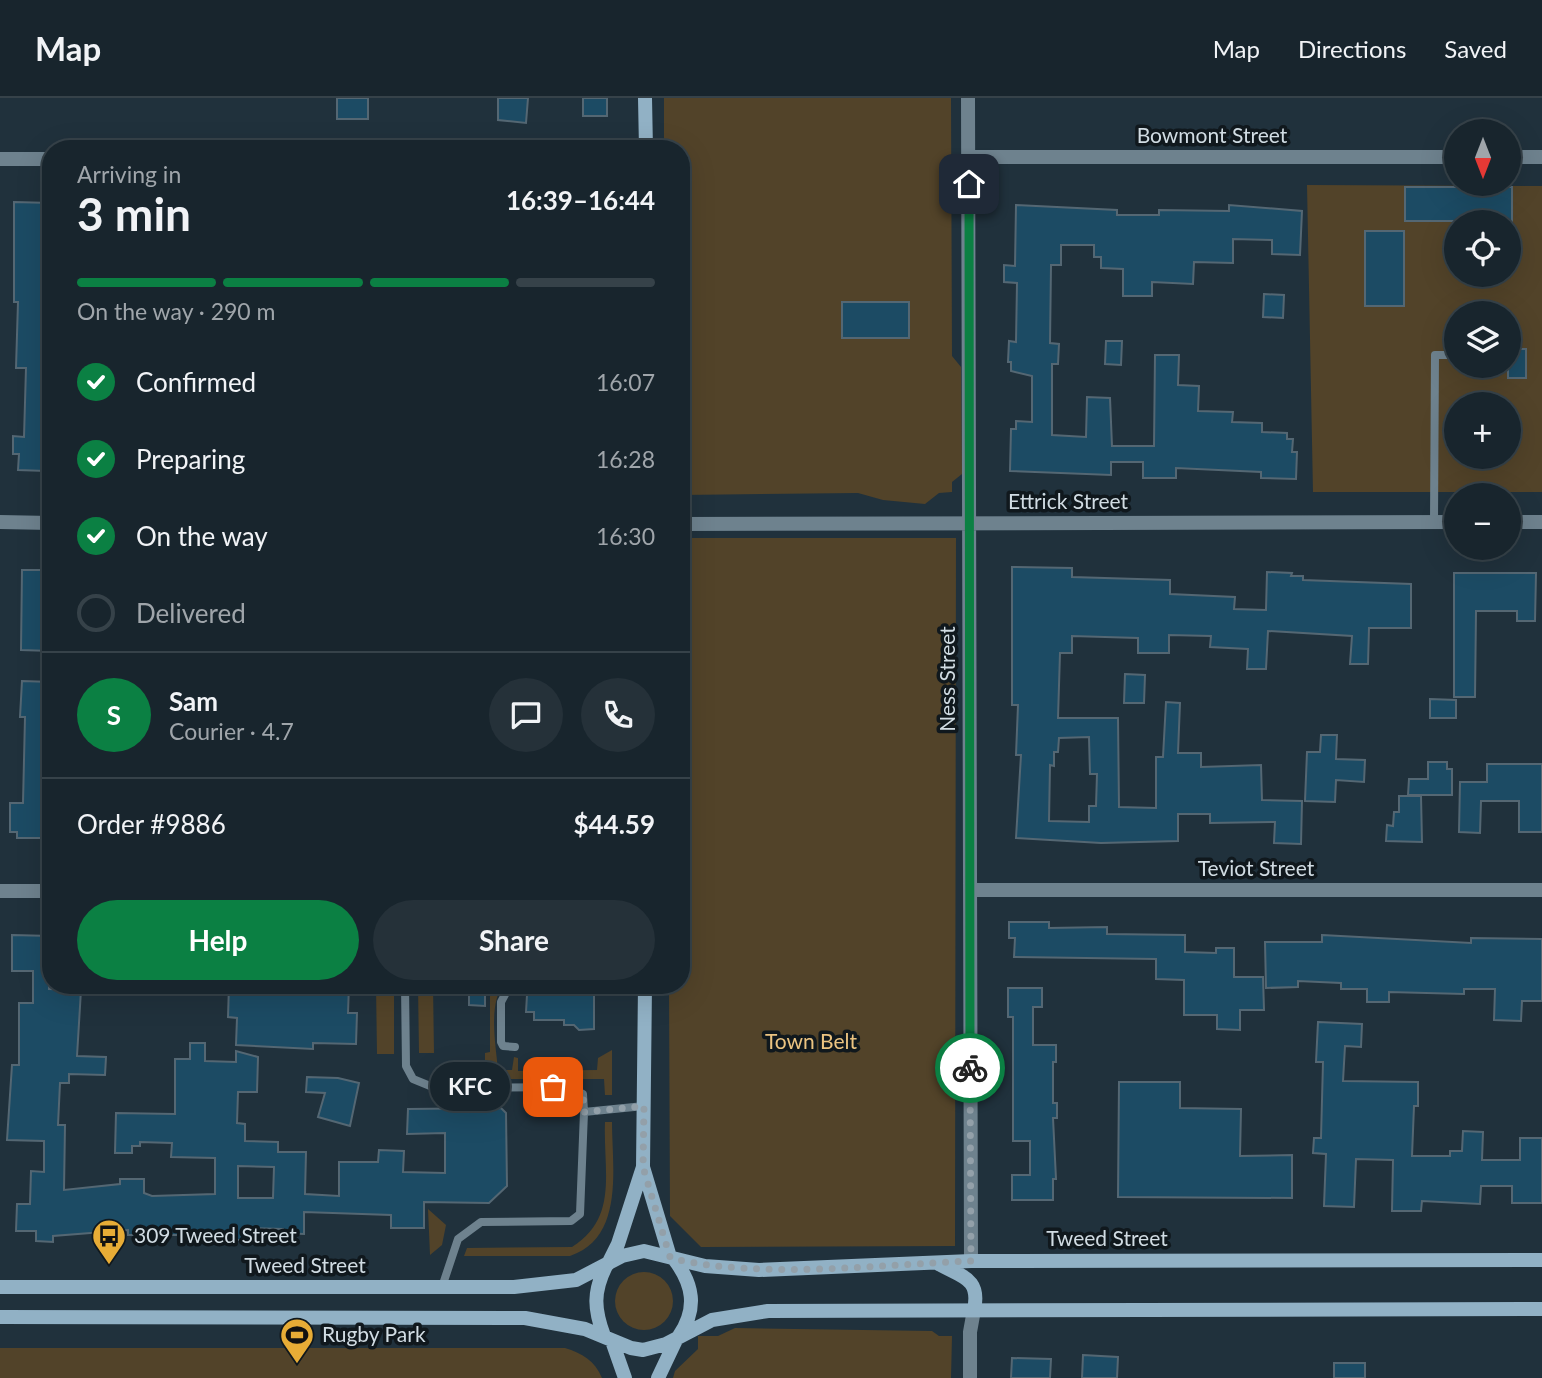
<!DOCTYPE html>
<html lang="en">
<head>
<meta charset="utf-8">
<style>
	:root { --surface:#18252d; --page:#253139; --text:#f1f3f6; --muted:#9fa5aa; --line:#364249; --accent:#0b8043 }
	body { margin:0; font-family:Lato,sans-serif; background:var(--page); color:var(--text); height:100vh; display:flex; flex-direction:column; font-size:26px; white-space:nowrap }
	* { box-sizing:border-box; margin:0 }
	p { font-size:23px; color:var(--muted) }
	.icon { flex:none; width:38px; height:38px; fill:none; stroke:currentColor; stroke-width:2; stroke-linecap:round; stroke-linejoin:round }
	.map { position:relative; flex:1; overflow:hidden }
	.sheet { position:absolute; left:42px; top:42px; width:648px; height:854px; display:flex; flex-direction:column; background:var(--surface); border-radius:28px; box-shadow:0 7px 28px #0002,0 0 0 2px var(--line) }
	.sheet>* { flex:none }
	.needle { width:46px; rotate:180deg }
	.tools { position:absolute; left:1444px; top:21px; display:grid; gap:14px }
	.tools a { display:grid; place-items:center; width:77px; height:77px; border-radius:50%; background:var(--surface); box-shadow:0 7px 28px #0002,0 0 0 2px var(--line); font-size:35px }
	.pin { position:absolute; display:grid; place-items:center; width:60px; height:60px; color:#fff; margin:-30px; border-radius:14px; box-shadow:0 4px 10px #0006 }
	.courier { position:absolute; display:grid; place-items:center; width:70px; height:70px; margin:-35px; border:5px solid #0b8043; border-radius:50%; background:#fff; color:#222; box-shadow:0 2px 9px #0007 }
	.bubble { position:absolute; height:49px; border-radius:24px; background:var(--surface); box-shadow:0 7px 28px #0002,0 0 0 2px var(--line); font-size:23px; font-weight:700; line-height:49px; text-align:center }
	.overview em { font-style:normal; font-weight:700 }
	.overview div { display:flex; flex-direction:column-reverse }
	.overview { display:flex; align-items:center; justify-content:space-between; height:119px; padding:0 35px }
	h1 { font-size:46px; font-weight:700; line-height:52px }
	.bar { display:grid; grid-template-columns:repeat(4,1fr); gap:10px 7px; align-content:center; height:84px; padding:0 35px }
	.bar i { height:9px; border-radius:5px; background:var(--line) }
	.bar .selected { background:var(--accent) }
	.bar p { grid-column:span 4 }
	.line { display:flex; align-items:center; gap:18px; padding:0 35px; border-top:2px solid var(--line) }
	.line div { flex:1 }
	.round { display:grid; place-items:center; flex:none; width:74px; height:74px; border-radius:37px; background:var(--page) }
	ol { padding:0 35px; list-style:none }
	li { display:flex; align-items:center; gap:21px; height:77px }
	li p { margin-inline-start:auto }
	li .icon { padding:7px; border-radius:50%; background:var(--accent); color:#fff; stroke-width:4 }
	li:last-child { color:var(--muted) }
	li i { width:38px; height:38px; border:4px solid var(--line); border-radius:50% }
	.button { display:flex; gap:14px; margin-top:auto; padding:14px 35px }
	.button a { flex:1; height:80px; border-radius:42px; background:var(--accent); color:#fff; font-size:28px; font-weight:700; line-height:80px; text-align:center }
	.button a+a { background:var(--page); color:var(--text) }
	header { display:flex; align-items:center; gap:42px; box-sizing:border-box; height:98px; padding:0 35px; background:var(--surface); border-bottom:2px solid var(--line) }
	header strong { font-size:33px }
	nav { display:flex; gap:38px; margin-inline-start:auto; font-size:24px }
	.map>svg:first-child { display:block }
	.green { fill:#524329; fill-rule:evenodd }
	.building { fill:#1c4b64; stroke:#546773; stroke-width:2; fill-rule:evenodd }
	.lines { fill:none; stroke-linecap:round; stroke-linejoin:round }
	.lane { stroke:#6e828e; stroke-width:8 }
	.street { stroke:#6e828e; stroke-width:14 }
	.secondary { stroke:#91b1c5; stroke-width:14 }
	.done { stroke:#93a0a9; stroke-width:7; stroke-dasharray:0 12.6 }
	.route { stroke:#0b8043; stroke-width:9 }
	.labels { text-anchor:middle; stroke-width:7; stroke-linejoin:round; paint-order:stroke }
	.street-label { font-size:21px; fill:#d1dce3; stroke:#10181d }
	.park-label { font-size:21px; fill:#ecc481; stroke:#10181d }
	.poi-label { font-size:21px; fill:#d1dce3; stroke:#10181d; text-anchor:start }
</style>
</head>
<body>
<header>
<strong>Map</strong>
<nav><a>Map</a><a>Directions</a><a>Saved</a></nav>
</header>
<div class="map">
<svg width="1542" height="1280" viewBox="0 0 1542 1280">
	<rect width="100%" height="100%" fill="#20313c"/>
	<path class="green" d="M664 0H951L952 258 961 269 962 376 952 384V394L939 395 925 406 883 402 858 395 681 397V51H664Z
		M1307 87 1542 88V394H1313ZM1456 124H1508V177H1456ZM1456 215H1508V268H1456ZM1456 306H1508V359H1456Z
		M681 440H956L955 1148 701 1149 670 1118 669 887H681Z
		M376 887H394V956H377Z
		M418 887H433L434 955H419Z
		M490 887H503C488 908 496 948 498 972H512L514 959 518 960V973L597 972 598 960 612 952V997H605L604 981H485V955L490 954Z
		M605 1024H612C612 1068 625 1140 570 1158H464L467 1150 572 1149C619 1120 603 1072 605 1024Z
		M428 1111 446 1127 442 1147 430 1157Z
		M615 1203a29 29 0 1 1 58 0a29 29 0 1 1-58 0Z
		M735 1230 932 1233 939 1238H952L951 1280H673L675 1273 698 1251V1238H718Z
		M0 1250H565C582 1255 595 1263 602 1280H0Z"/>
	<path class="building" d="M337 0H368V21H337Z
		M498 0H528L526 25 498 22Z
		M583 0H607V18H583Z
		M1405 89H1512V123H1405Z
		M14 104 51 105 48 219H51V356L50 368 46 367V373L18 372 19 356H13V338L24 339 26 270H16L18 204H14Z
		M1016 107 1117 112V117H1159V112L1229 113V107L1302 113 1300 157 1272 156V142L1233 141V165L1194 164 1193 186 1152 184V198H1123V171L1101 170V159H1094V147H1061V167H1051L1050 245 1059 246 1058 266H1052V337L1086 339 1087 299 1110 300 1112 348H1154L1155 257H1179L1178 287 1199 288 1198 313 1233 314 1232 324 1262 325V334L1287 335V341H1293L1292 354H1297L1296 381 1261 380V374L1176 370V380H1143V364H1111V377L1010 373 1011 331H1016V323L1032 324V278L1011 273V264H1008L1009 243 1016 244 1017 185 1004 184V167L1015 168Z
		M1365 133H1404V208H1365Z
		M1264 196 1284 197 1283 220 1263 219Z
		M842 204H909V240H842Z
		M1106 243H1122L1121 267 1105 266Z
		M1508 251H1526V280H1508Z
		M1012 469 1072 470V479L1170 482V496L1235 499 1234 511 1266 512 1267 474 1292 475 1291 478H1303V482L1411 486V530H1369L1368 566H1350L1352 538 1268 533 1266 571H1247L1248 551 1210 549 1211 538 1169 537V555H1138V540L1072 538V555H1060L1058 620H1118L1119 709 1156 710V659H1163L1166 604 1180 605 1178 655H1201V669L1261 667 1262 702 1302 703 1301 746 1274 745 1275 724 1210 725V716H1178V743L1101 745 1016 740 1021 657H1016L1018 607H1012ZM1089 639 1090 676H1097L1096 708H1089V724L1049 723 1050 667 1054 668V654H1058L1059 640Z
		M22 472H51V553L21 552Z
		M1454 475H1536L1535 523H1517V513H1476L1475 599H1454Z
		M1125 576 1145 577 1144 605H1124Z
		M22 583 51 584V724H47V740H17V734H10V705H23L25 619H20Z
		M1430 601 1456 602V620H1430Z
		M1321 637H1337L1336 661 1365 662 1364 684 1336 682 1335 704 1305 703 1307 654H1320Z
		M1428 664H1447V671H1452V697H1408L1409 681H1428Z
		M1487 666H1542V734H1519V703H1481L1480 735 1459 734 1460 684H1487Z
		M1399 698H1421L1422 744 1386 743 1387 727 1393 728 1394 714H1399Z
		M1009 824H1049V830L1107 829V836L1185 837V854L1216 855V850H1234V879H1263L1264 912H1240V932L1217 931V917H1184V882L1156 881V861L1014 859 1015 840H1009Z
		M12 837 51 838 49 891 81 892 77 958 106 959 105 977 69 976V985H60L58 1027H65L64 1092 120 1086V1081H144V1095L152 1098 215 1096V1060L171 1059 172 1045 140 1044V1048H132V1055H115L116 1015 175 1016V961H190V945H205V963L236 964V953L258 959 257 994H238L237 1025 245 1026V1043L278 1044V1054H306L305 1096 339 1098V1064H378L379 1052 404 1053 403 1074 445 1075V1035L407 1036 408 1011 501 1010 506 1015 507 1088 489 1105 424 1104V1130H391V1117L304 1114V1136L283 1135V1131L244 1130V1142H181V1137H128V1132L53 1138V1144L36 1143V1133H16L17 1106H30L31 1073 44 1074V1043L7 1042 12 967H19V905H33V873H12ZM238 1068 274 1069 273 1100H238Z
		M1322 837 1471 845V840L1542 841V903H1522L1521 923 1494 922 1495 891H1464V896L1389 894V904H1367V891H1341V885L1298 883V889L1266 890 1265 844H1322Z
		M229 887H349L348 915H357L356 946 313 945V951L236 947 237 920 228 919Z
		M469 887H485V908L469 907Z
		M1008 890H1042V909H1033V947H1056V964H1053V1005H1057V1020H1053L1056 1081H1053V1102H1012V1077H1030V1043H1013V919H1008Z
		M594 896V931L579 932 574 927H564V922H534V914H526L527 897Z
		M1318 924 1362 926 1361 949 1345 948 1343 983 1418 984V1008H1414L1412 1058H1450V1053H1462L1463 1033 1483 1034 1482 1062H1520V1040H1542V1105H1512V1088H1481L1480 1106 1422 1103 1421 1113H1392L1393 1062 1356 1061 1354 1109 1324 1108 1326 1056 1313 1055 1314 1040H1321L1323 964H1316Z
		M307 979 338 980 359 985 350 1028 318 1019 325 995 306 994Z
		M1119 984H1180V1010L1241 1011 1240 1058 1292 1057V1100L1118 1099Z
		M1083 1257 1118 1259 1117 1280H1082Z
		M1012 1260 1051 1261 1050 1280H1011Z
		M1334 1265H1365V1280H1334Z"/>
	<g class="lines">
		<path class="lane" d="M1434 424 1435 257H1456
			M405 887 406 968 413 981 435 990 570 989 583 996 584 1014
			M515 949 503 948 501 944V904L508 891 645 888
			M442 1189 458 1141 481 1124 571 1123 580 1116 584 1014 644 1008"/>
		<path class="street" d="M968 0 971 1163
			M968 59H1456
			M1508 59H1542
			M0 61H51
			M0 424 51 425
			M1508 424H1542
			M681 426 1456 424
			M970 792H1542
			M0 793H51
			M970 1280V1234L974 1212"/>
		<path class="secondary" d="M645 0 646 51
			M645 887 643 1069 670 1159
			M674 1161C693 1186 698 1210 679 1238
			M937 1165C961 1179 981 1179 974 1212
			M608 1166 618 1146 643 1069
			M0 1189H514L576 1182 622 1158 644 1153 705 1168 759 1172 971 1163 1542 1162
			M0 1219 525 1220 585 1231 631 1250 643 1252 666 1246 712 1222 768 1213 1542 1211
			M604 1238C594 1211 593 1194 606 1168
			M612 1243 625 1280
			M658 1280 676 1242"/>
	</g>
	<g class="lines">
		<path class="done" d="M553 989H570L583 996 584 1014 644 1008 643 1069 670 1159 674 1161C765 1181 877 1167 971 1163L970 970"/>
		<path class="route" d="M969 86 970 970"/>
	</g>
	<defs>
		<g id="bus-pin" transform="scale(1.75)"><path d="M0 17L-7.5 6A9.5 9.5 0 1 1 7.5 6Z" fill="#e7ac36" stroke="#10181d"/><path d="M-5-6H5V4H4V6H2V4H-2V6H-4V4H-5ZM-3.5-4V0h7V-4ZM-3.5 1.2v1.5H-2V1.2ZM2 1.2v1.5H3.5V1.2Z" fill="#111"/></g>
		<g id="stadium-pin" transform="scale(1.75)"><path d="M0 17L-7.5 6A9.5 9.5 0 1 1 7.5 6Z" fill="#e7ac36" stroke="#10181d"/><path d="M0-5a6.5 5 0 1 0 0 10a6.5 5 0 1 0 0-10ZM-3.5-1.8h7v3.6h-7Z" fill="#111"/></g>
	</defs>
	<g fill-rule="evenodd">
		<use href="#bus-pin" x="109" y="1138"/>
		<use href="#stadium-pin" x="297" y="1237"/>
	</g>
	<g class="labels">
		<g class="street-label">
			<text x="1212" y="45">Bowmont Street</text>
			<text x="1068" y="411">Ettrick Street</text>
			<text transform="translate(948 581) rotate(-90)" y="7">Ness Street</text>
			<text x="1256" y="778">Teviot Street</text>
			<text x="1107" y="1148">Tweed Street</text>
			<text x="305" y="1175">Tweed Street</text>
		</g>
		<g class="park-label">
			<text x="811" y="951">Town Belt</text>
		</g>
		<g class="poi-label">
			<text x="134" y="1145">309 Tweed Street</text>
			<text x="322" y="1244">Rugby Park</text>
		</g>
	</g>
</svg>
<div class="tools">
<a><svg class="needle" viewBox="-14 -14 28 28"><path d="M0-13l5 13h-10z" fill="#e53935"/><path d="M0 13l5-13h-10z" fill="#9fa5aa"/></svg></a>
<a><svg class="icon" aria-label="locate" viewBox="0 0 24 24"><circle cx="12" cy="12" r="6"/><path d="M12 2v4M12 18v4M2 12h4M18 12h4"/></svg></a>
<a><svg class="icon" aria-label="layers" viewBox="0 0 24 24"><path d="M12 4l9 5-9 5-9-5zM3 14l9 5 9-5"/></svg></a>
<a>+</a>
<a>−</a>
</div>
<div class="pin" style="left:553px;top:989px;background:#ea580c"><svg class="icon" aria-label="bag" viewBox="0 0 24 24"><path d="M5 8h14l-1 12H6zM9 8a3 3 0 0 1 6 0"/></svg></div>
<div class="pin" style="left:969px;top:86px;background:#1f2937"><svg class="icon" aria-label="home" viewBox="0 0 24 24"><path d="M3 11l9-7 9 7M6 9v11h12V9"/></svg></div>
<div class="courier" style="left:970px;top:970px"><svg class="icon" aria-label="bike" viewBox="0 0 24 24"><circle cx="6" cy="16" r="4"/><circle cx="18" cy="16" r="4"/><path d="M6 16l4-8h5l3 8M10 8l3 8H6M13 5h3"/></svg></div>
<div class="bubble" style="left:430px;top:964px;width:80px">KFC</div>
<section class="sheet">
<div class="overview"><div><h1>3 min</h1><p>Arriving in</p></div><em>16:39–16:44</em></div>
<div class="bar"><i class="selected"></i><i class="selected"></i><i class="selected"></i><i></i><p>On the way · 290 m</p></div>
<ol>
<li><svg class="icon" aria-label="check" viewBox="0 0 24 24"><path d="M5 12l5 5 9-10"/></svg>Confirmed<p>16:07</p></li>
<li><svg class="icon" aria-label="check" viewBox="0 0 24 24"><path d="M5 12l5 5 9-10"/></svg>Preparing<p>16:28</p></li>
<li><svg class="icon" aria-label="check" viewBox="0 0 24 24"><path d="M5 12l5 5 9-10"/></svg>On the way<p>16:30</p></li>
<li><i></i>Delivered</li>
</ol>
<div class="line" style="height:126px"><b class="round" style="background:var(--accent);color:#fff">S</b><div><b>Sam</b><p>Courier · 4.7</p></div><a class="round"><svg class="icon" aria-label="chat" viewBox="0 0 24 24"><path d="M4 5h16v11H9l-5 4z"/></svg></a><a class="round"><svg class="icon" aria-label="phone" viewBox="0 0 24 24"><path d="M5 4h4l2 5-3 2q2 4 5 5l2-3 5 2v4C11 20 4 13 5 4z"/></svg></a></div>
<div class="line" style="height:91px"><div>Order #9886</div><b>$44.59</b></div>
<div class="button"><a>Help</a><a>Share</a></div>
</section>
</div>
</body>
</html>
